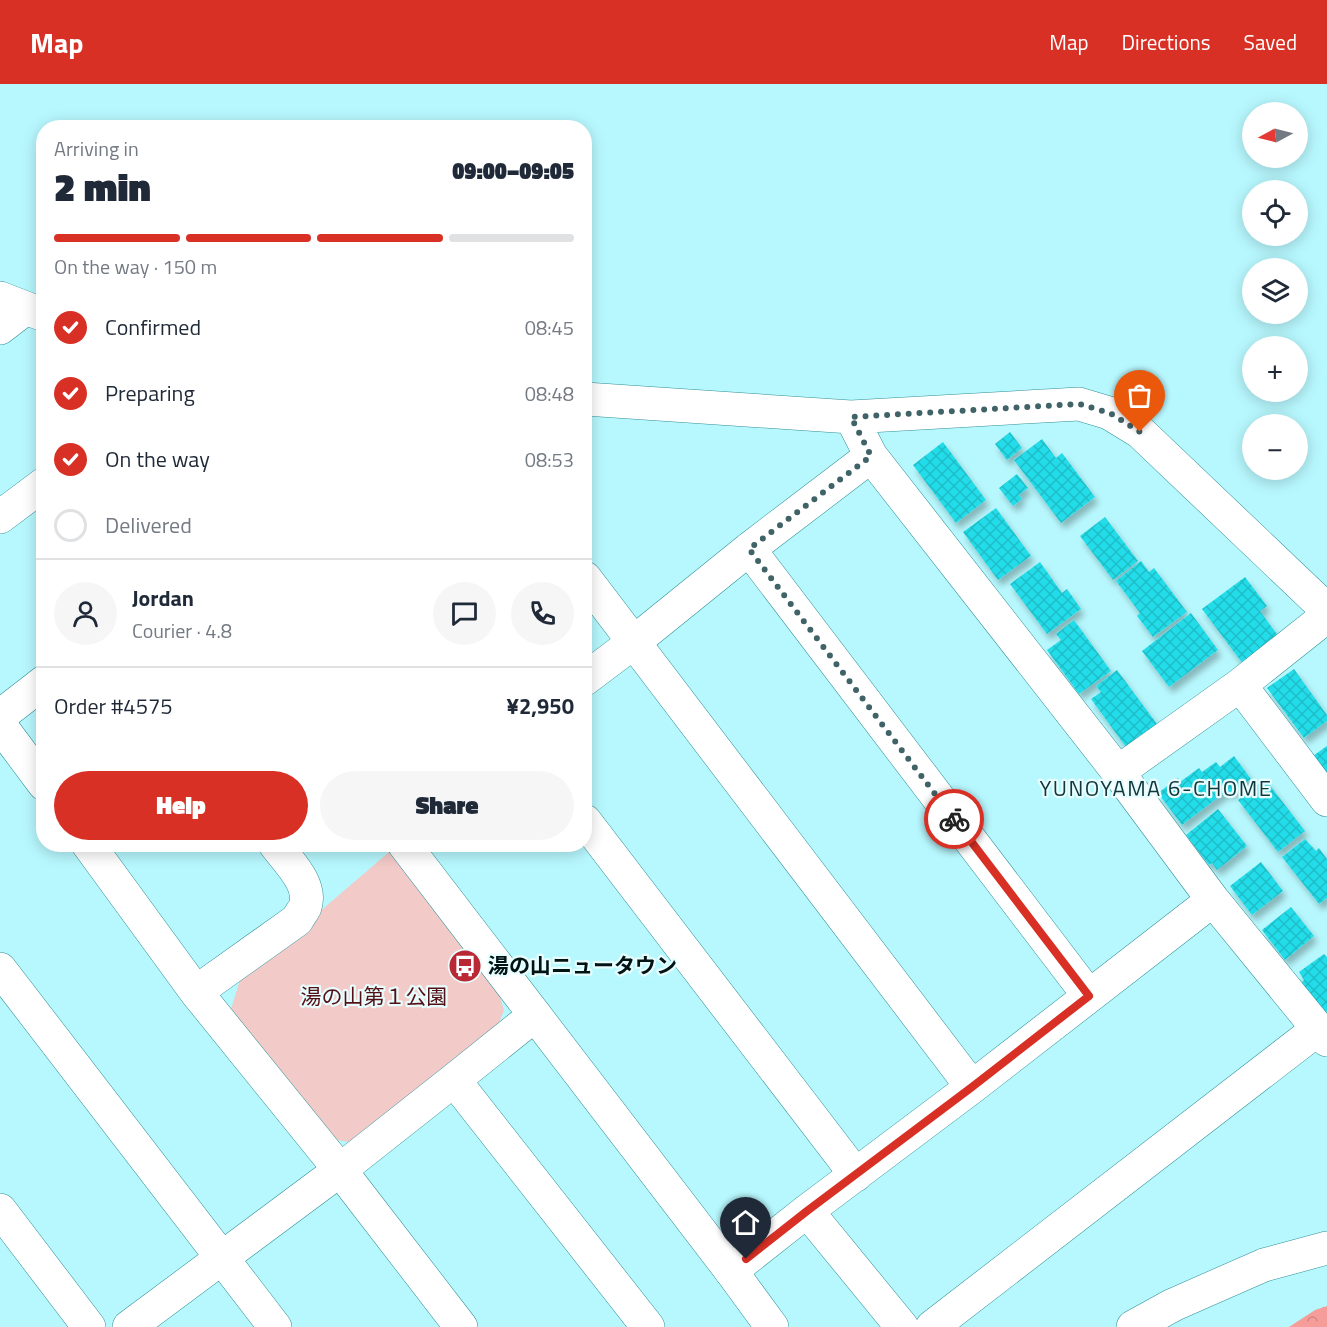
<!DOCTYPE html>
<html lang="en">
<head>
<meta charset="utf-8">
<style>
	:root { --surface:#fff; --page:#f6f6f7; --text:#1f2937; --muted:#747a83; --line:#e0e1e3; --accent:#d93025 }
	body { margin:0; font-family:"Titillium Web","Noto Sans JP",sans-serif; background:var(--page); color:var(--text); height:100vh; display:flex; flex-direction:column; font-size:22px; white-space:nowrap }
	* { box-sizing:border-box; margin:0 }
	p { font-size:20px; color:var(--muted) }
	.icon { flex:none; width:33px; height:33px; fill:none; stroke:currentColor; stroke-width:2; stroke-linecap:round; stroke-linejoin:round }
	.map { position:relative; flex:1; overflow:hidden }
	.panel { position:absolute; left:36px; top:36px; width:556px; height:732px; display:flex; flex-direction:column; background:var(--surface); border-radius:24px; box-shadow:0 3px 15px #0003 }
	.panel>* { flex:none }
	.needle { width:39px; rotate:263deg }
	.fabs { position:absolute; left:1242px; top:18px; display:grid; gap:12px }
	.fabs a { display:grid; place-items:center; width:66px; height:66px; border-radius:50%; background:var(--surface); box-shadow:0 3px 15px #0003; font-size:30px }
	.pin { position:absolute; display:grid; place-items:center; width:51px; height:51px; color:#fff; margin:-62px -26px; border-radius:50% 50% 50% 0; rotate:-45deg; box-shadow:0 0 6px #0007 }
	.pin .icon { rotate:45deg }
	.courier { position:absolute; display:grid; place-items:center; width:60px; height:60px; margin:-30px; border:4px solid #d93025; border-radius:50%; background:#fff; color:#222; box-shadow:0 2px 8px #0007 }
	.headline em { font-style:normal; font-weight:800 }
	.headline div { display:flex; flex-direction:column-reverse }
	.headline { display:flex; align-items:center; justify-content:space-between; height:102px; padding:0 18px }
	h1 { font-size:39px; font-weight:800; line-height:45px }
	.bar { display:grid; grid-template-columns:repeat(4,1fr); gap:9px 6px; align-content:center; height:72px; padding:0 18px }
	.bar i { height:8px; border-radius:4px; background:var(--line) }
	.bar .active { background:var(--accent) }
	.bar p { grid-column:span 4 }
	.line { display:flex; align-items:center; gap:15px; padding:0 18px; border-top:2px solid var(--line) }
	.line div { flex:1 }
	.round { display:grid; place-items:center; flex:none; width:63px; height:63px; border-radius:32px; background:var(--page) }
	ol { padding:0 18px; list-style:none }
	li { display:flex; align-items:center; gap:18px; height:66px }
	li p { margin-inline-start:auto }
	li .icon { padding:6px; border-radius:50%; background:var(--accent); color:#fff; stroke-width:4 }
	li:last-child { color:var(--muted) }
	li i { width:33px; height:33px; border:3px solid var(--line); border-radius:50% }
	.primary-button { display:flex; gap:12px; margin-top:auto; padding:12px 18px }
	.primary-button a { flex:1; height:69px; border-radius:36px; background:var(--accent); color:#fff; font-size:24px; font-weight:800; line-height:69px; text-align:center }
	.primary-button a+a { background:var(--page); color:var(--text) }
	header { display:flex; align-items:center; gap:36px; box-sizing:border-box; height:84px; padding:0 30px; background:var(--accent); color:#fff }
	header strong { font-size:28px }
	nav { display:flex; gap:33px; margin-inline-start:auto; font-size:21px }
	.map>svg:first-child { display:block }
	.green { fill:#f2cac7 }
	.forest { fill:url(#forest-crowns) }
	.building { fill:url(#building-cross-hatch); filter:url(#shadow) }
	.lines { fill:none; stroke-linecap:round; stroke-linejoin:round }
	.street-casing { stroke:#309097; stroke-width:34 }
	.secondary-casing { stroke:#309097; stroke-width:34 }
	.street { stroke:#fff; stroke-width:33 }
	.secondary { stroke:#fff; stroke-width:33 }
	.done { stroke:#406367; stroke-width:6; stroke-dasharray:0 10.8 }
	.route { stroke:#d93025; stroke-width:8 }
	.labels { text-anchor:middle; stroke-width:4.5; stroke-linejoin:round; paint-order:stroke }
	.poi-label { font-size:21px; font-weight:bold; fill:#001315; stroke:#e8fdfe; text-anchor:start }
	.park-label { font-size:21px; fill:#541015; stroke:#e8fdfe }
	.neighbourhood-label { font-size:22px; letter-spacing:1.5px; fill:#10373b; stroke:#e8fdfe }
</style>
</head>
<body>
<header>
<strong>Map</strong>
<nav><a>Map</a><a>Directions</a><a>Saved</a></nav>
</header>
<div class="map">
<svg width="1327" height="1243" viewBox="0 0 1327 1243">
	<defs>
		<pattern id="forest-crowns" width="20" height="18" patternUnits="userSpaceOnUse" patternTransform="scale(1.5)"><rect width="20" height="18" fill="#f69d99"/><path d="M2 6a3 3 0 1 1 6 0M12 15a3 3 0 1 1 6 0" fill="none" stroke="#d18683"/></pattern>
		<pattern id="building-cross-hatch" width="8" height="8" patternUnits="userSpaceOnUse" patternTransform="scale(1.5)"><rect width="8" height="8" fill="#22dde9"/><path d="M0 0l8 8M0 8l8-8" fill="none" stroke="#1dbdc7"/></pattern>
		<filter id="shadow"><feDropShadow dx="3.5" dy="6" stdDeviation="3" flood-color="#0004"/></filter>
	</defs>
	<rect width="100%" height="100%" fill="#b7f8fe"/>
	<path class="green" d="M389 768 499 910 504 926 498 942 413 1011 349 1058 330 1055 231 925 240 896Z"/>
	<path class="forest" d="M1327 1222V1243H1289L1315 1226Z"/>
	<path class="building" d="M1010 348 1022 364 1007 376 995 360Z
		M1042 355 1056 374 1062 369 1095 413 1061 439 1014 376Z
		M943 358 986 416 956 439 913 381Z
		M1017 390 1028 404 1019 411 1022 415 1013 422 999 404Z
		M996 424 1031 472 998 496 963 448Z
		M1105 433 1138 477 1113 496 1080 452Z
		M1141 477 1149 488 1154 484 1187 528 1153 553 1137 532 1140 529 1116 497Z
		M1040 478 1062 509 1067 505 1081 525 1047 550 1010 500Z
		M1245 493 1267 522 1260 527 1279 553 1243 580 1202 525Z
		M1191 529 1218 566 1169 603 1142 567Z
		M1074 536 1111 587 1079 610 1047 566 1061 556 1056 550Z
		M1294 585 1327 631V637L1304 654 1267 604Z
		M1117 586 1157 640 1126 663 1091 615 1101 608 1096 602Z
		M1327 662V692L1313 672Z
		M1234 672 1251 695 1231 710 1228 706 1182 741 1158 709 1178 694 1180 698 1199 684 1202 688 1216 678 1220 683Z
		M1265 695 1305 747 1278 768 1238 716Z
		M1218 725 1247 762 1217 786 1212 779 1209 781 1186 751Z
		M1305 755 1316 767 1319 764 1327 775V814L1319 820 1282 773Z
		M1261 778 1283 807 1252 831 1230 802Z
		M1291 823 1314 852 1285 876 1262 846Z
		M1324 870 1327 873V927L1323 930 1300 900 1304 896 1299 888Z"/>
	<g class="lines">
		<g class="street-casing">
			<path id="street" d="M0 214 44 231
				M0 244 26 224
				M585 315 851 333 1079 320 1109 329 1140 348 1327 526
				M851 333 871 372 1118 688 1213 816 1327 956
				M0 433 44 400
				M749 465 1089 912
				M585 494 972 1003
				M585 595 634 558 749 465 871 372
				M1240 601 1327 716
				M0 641 44 700
				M1118 688 1240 601 1327 532
				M585 737 856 1091
				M88 760 196 908 340 1086 461 1243
				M0 885 275 1243
				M196 908 297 836C299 832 303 827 305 823 313 800 287 777 275 760
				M454 996 648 1243
				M0 1126 89 1243
				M807 1127 902 1243
				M731 1187 807 1127 972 1003 1213 816
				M129 1243 340 1086 454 996 535 931
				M932 1243 1318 945"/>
		</g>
		<g class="secondary-casing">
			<path id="secondary" d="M0 632 44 598
				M404 760 731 1187 772 1243
				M1133 1243 1173 1221 1264 1181 1327 1164"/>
		</g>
		<use href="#street" class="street"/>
		<use href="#secondary" class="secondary"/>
	</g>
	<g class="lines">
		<path class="done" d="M954 735 749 465 871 372 851 333 1079 320 1110 329 1140 348"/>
		<path class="route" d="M746 1175 807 1127 972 1003 1089 912 954 735"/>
	</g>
	<defs>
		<g id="bus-disc" transform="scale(1.725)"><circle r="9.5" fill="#b92834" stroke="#e8fdfe"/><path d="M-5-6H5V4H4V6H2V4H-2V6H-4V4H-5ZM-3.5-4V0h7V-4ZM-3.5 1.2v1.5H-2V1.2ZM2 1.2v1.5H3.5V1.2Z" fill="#fff"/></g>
	</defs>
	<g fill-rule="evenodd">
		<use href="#bus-disc" x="465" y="882"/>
	</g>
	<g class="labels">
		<g class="poi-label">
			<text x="488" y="889">湯の山ニュータウン</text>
		</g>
		<g class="park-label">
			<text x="374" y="920">湯の山第１公園</text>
		</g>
		<g class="neighbourhood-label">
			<text x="1156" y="712">YUNOYAMA 6-CHOME</text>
		</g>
	</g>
</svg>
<div class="fabs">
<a><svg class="needle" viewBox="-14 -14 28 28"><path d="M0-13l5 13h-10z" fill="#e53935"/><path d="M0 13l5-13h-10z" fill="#747a83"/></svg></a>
<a><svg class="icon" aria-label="locate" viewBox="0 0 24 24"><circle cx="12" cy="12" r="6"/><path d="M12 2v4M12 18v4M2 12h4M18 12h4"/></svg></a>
<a><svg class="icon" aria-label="layers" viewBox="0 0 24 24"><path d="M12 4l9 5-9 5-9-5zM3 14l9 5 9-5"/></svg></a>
<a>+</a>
<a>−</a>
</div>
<div class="pin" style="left:1140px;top:348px;background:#ea580c"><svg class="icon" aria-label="bag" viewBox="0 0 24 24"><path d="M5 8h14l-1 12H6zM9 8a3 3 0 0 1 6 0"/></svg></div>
<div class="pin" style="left:746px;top:1175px;background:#1f2937"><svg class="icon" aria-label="home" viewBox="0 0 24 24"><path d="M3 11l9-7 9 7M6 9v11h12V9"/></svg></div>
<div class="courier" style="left:954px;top:735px"><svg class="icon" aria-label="bike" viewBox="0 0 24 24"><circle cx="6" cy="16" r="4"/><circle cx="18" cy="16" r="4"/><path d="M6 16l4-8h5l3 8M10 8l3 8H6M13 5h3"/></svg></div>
<section class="panel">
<div class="headline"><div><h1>2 min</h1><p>Arriving in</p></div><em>09:00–09:05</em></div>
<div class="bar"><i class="active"></i><i class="active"></i><i class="active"></i><i></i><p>On the way · 150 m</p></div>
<ol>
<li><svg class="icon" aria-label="check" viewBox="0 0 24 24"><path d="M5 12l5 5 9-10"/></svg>Confirmed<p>08:45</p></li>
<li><svg class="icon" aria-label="check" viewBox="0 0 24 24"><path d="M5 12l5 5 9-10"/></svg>Preparing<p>08:48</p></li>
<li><svg class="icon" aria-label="check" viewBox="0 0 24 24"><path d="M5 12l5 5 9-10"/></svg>On the way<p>08:53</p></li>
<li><i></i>Delivered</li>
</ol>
<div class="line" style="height:108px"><a class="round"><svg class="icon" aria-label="person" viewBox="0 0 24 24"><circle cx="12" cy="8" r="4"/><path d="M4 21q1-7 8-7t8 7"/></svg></a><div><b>Jordan</b><p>Courier · 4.8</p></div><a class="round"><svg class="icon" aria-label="chat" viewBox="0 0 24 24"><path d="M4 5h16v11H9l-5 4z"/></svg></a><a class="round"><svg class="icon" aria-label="phone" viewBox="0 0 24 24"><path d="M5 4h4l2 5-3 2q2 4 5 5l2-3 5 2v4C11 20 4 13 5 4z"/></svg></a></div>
<div class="line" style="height:78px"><div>Order #4575</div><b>¥2,950</b></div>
<div class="primary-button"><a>Help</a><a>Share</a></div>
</section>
</div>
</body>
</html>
